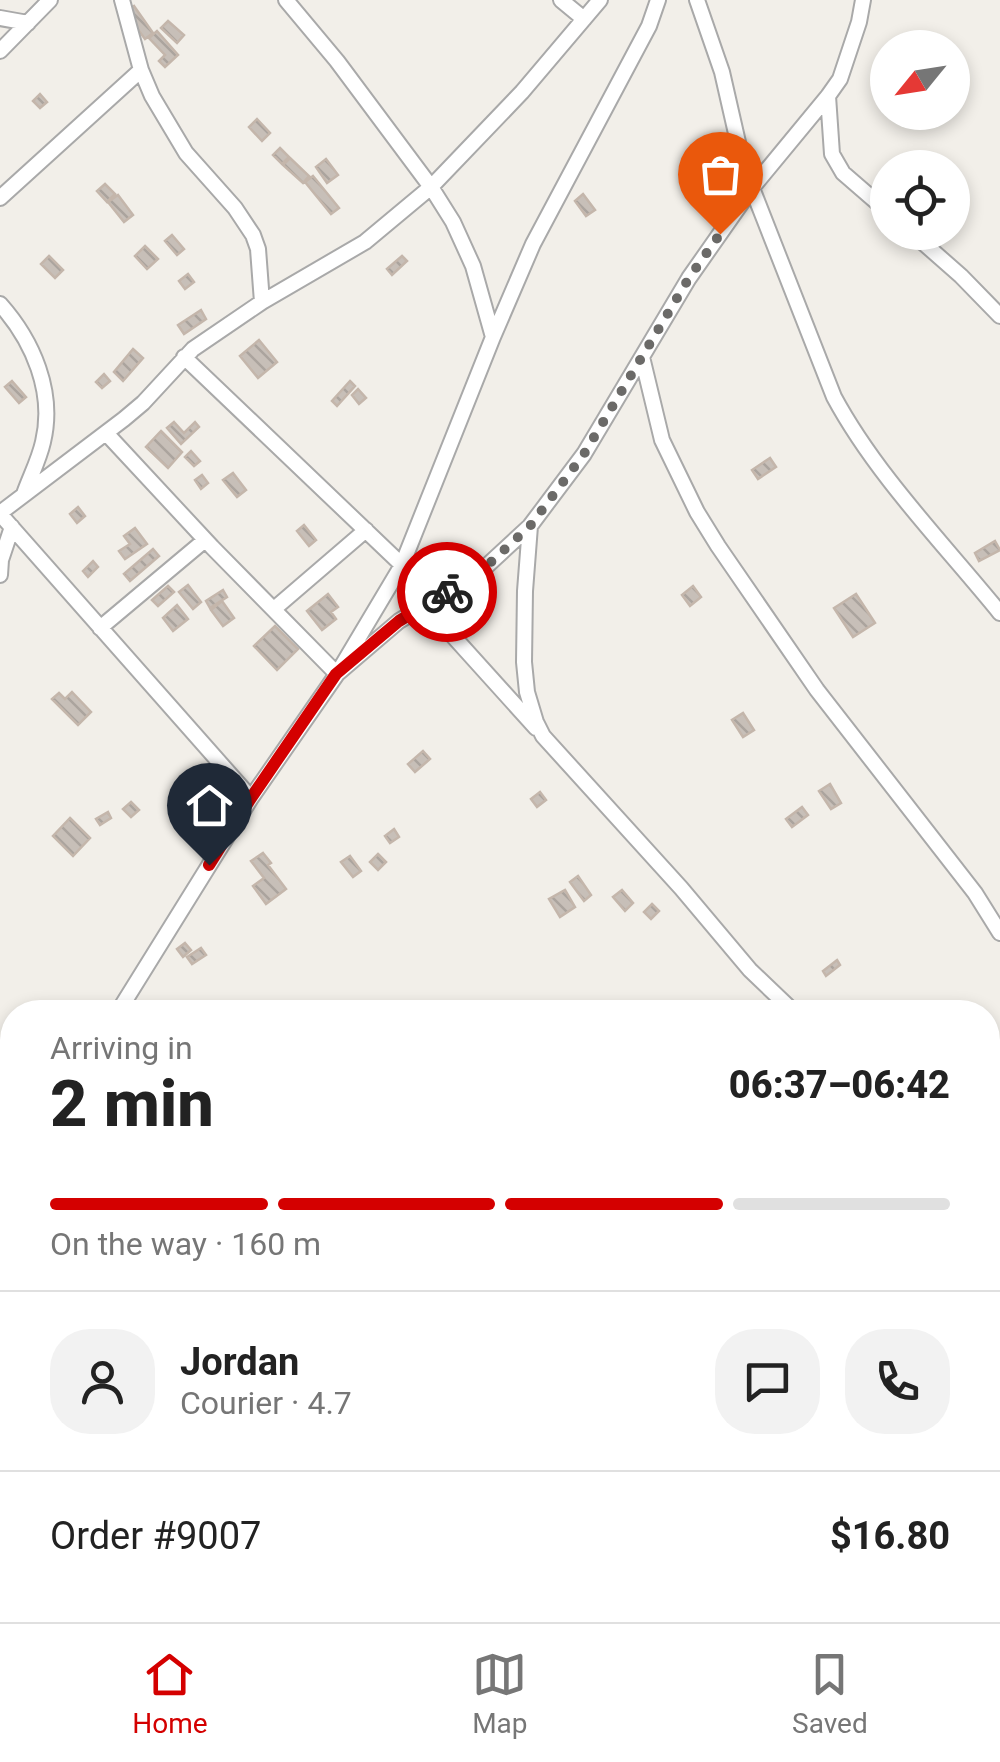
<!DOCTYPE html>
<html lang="en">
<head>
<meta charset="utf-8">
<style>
	:root { --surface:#fff; --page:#f2f2f2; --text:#222; --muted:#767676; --line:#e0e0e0; --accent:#d40000 }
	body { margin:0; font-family:Roboto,sans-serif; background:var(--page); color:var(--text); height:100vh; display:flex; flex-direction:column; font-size:38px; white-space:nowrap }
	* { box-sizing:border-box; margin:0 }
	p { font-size:32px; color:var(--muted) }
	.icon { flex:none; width:55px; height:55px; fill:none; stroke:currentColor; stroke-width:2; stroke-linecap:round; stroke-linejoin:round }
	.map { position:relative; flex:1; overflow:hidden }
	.side { position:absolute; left:0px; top:1000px; width:1000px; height:622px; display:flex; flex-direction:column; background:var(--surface); border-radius:40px 40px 0 0; box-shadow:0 5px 15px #0003 }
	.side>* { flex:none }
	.needle { width:65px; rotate:240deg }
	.fabs { position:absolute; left:870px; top:30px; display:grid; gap:20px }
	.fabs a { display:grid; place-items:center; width:100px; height:100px; border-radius:50%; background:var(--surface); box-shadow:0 5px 15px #0003; font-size:50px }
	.pin { position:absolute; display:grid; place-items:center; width:85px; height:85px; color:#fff; margin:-102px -42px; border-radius:50% 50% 50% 0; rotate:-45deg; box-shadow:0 0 10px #0007 }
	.pin .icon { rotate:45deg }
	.courier { position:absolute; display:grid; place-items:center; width:100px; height:100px; margin:-50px; border:8px solid #d40000; border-radius:50%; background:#fff; color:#222; box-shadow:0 2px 12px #0007 }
	.headline em { font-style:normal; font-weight:800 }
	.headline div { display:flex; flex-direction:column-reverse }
	.headline { display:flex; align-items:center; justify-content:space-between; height:170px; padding:0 50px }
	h1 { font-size:65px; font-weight:800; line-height:75px }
	.bar { display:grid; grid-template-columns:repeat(4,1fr); gap:15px 10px; align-content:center; height:120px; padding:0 50px }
	.bar i { height:12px; border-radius:8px; background:var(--line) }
	.bar .active { background:var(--accent) }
	.bar p { grid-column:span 4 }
	.line { display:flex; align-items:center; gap:25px; padding:0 50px; border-top:2px solid var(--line) }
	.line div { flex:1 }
	.round { display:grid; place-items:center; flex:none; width:105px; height:105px; border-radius:40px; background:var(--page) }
	.dock { display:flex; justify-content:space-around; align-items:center; height:140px; border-top:2px solid var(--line); background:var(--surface); font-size:28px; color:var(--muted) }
	.dock a { display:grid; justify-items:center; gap:5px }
	.dock .active { color:var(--accent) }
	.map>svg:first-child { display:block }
	.building { fill:url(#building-back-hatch); stroke:#c4b6ab; stroke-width:2.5 }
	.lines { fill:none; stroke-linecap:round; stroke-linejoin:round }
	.minor-casing { stroke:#a9a9a9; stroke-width:18 }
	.minor { stroke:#fff; stroke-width:14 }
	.done { stroke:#6b6a68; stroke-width:10; stroke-dasharray:0 18 }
	.route { stroke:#d40000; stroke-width:12 }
</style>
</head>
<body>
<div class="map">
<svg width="1000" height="1622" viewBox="0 0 1000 1622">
	<defs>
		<pattern id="building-back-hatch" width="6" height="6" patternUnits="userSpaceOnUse" patternTransform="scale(2.5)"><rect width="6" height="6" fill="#c7bfb8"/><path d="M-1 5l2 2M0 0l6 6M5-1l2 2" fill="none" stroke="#aba49e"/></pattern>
	</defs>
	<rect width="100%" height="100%" fill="#f2efe9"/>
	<path class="building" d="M134 6 153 33 145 39 125 12Z
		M168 21 184 35 177 43 161 28Z
		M157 31 178 55 165 67 159 61 165 55 149 38Z
		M40 94 47 102 40 108 33 101Z
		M257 119 270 133 262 141 249 127Z
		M280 148 289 157 282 164 273 155Z
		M290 158 309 176 303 183 283 165Z
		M326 159 338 175 327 183 316 167Z
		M313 176 339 208 331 214 305 182Z
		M105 184 115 194 107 202 97 191Z
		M583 194 595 210 586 216 575 201Z
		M118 195 133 215 124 222 108 202Z
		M172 235 184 249 177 255 165 241Z
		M145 246 158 259 147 269 135 256Z
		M49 256 63 270 55 278 41 264Z
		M402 256 407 261 392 275 387 269Z
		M188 274 194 282 185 289 179 281Z
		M201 310 206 319 184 334 178 325Z
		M259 340 277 362 258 378 240 356Z
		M133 349 143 358 123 381 114 372Z
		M104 374 110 381 102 388 96 382Z
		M12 381 26 397 19 403 5 387Z
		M350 381 355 386 337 406 332 401Z
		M358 389 366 398 359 404 352 395Z
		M174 422 184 433 195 422 199 427 181 444 167 428Z
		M161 431 182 452 168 468 146 447Z
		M191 451 200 461 194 466 185 457Z
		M770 458 776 467 758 479 752 470Z
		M233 473 246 490 237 497 223 480Z
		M202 475 208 483 201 489 195 480Z
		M78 507 85 516 77 523 70 514Z
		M304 525 316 540 309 546 297 531Z
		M135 528 147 544 125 559 119 551 130 544 124 536Z
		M995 541 1000 550 979 561 975 553Z
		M153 549 159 556 130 581 124 574Z
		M93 561 98 567 88 577 83 571Z
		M188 585 201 602 193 609 179 592Z
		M168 586 174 592 158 606 152 600Z
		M693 586 701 597 690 606 682 595Z
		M223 590 227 597 210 608 206 601Z
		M328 594 338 607 331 612 336 619 322 630 307 611Z
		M856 594 875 623 853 637 834 608Z
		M222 601 234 618 223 626 211 610Z
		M177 605 188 619 173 631 163 618Z
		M275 626 298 649 277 670 254 646Z
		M72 692 91 712 78 725 52 699 59 693 65 699Z
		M743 713 754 730 743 737 732 720Z
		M423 751 430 759 415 772 408 764Z
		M830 784 841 803 831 809 819 791Z
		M540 792 546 800 537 807 531 799Z
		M131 802 139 810 131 817 123 809Z
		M802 807 808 815 792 827 786 819Z
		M108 812 111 818 100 825 96 819Z
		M70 818 90 838 73 856 53 836Z
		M394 829 399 837 390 843 385 836Z
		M263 853 271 863 268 865 286 889 266 904 253 886 264 878 251 861Z
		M378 854 386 862 378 870 370 862Z
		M350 856 361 871 353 877 341 862Z
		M578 876 591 895 584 901 570 882Z
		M565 890 575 907 560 917 549 899Z
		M622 890 633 903 625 911 613 897Z
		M652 904 659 911 651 919 644 912Z
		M185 943 191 950 183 957 177 949Z
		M201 948 206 955 192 964 187 957Z
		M837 960 840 965 826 976 823 971Z
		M996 1291 1000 1296V1312L998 1310 990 1316 988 1313V1298Z
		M988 1612 1000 1620 999 1622H987L982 1619Z"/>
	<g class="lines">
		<g class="minor-casing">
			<path id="minor" d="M122 0 141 70 152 96 186 153 235 208 253 235 258 249 262 302
				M286 0 337 61 431 187 453 222 473 266 493 337
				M561 0 584 19
				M697 0 722 72 740 151 752 188 834 397C876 475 944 544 1000 613
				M0 18 28 23
				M0 51 50 0
				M828 96 832 154 843 173 888 212
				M0 198 141 70
				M911 232 961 276 1000 316
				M0 304C33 341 55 392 43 442 39 460 30 477 24 494
				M184 357 402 565
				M642 357 662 440 697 512 718 546 817 690 975 893 1000 933
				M106 433 212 547 337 674 399 621 478 574 530 526 584 454 689 278 752 188 828 96 840 79 859 22 863 0
				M0 513 124 419 143 403 193 349 262 302 365 242 431 187 522 92 600 0
				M0 514 251 798
				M530 526 525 591 524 662 527 692 536 722 543 736 681 888 750 970 794 1012
				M0 575 1 560 12 527
				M425 605 536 728
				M274 609 366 530
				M100 628 205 540
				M118 1012 251 798 337 674 402 565 493 337 533 244 649 26 658 0
				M0 1097 12 1092
				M0 1188 12 1197
				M988 1399 1000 1389
				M0 1522 12 1528
				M286 1610 319 1622
				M334 1610 347 1622
				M611 1610 626 1622
				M166 1622 175 1610
				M706 1622 722 1610"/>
		</g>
		<use href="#minor" class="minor"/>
	</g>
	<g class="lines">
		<path class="done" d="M447 592 478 574 530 526 584 454 689 278 720 234"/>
		<path class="route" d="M209 865 251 798 336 674 399 621 447 592"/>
	</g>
</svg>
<div class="fabs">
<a><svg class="needle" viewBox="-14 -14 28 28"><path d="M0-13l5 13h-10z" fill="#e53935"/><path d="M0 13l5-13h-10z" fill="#767676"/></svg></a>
<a><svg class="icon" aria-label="locate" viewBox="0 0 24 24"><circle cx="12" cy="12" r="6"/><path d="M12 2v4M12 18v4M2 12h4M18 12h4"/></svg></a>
</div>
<div class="pin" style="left:720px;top:234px;background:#ea580c"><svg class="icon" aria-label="bag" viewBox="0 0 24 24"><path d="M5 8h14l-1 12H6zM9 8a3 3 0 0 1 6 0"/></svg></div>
<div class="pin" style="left:209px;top:865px;background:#1f2937"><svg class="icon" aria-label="home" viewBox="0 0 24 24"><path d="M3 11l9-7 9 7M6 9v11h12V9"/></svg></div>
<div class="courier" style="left:447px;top:592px"><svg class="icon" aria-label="bike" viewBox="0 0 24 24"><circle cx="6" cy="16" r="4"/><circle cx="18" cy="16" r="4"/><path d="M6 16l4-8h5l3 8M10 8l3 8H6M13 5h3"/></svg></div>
<section class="side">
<div class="headline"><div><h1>2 min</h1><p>Arriving in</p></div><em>06:37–06:42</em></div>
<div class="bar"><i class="active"></i><i class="active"></i><i class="active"></i><i></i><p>On the way · 160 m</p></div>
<div class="line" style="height:180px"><a class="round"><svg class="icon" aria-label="person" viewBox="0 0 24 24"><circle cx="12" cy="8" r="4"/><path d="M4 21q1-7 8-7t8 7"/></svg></a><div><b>Jordan</b><p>Courier · 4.7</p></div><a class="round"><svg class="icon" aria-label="chat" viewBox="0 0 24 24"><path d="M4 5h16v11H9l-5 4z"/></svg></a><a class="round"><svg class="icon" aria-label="phone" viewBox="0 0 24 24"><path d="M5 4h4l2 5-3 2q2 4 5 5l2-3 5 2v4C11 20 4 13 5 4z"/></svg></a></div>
<div class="line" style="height:130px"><div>Order #9007</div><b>$16.80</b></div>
</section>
</div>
<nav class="dock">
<a class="active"><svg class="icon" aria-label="home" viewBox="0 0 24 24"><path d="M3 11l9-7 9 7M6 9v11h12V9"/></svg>Home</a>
<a><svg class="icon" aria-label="map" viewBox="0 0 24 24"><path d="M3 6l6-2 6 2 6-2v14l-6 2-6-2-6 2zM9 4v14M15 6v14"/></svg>Map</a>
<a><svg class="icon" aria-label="saved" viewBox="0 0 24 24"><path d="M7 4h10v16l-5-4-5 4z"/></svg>Saved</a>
</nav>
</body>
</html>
